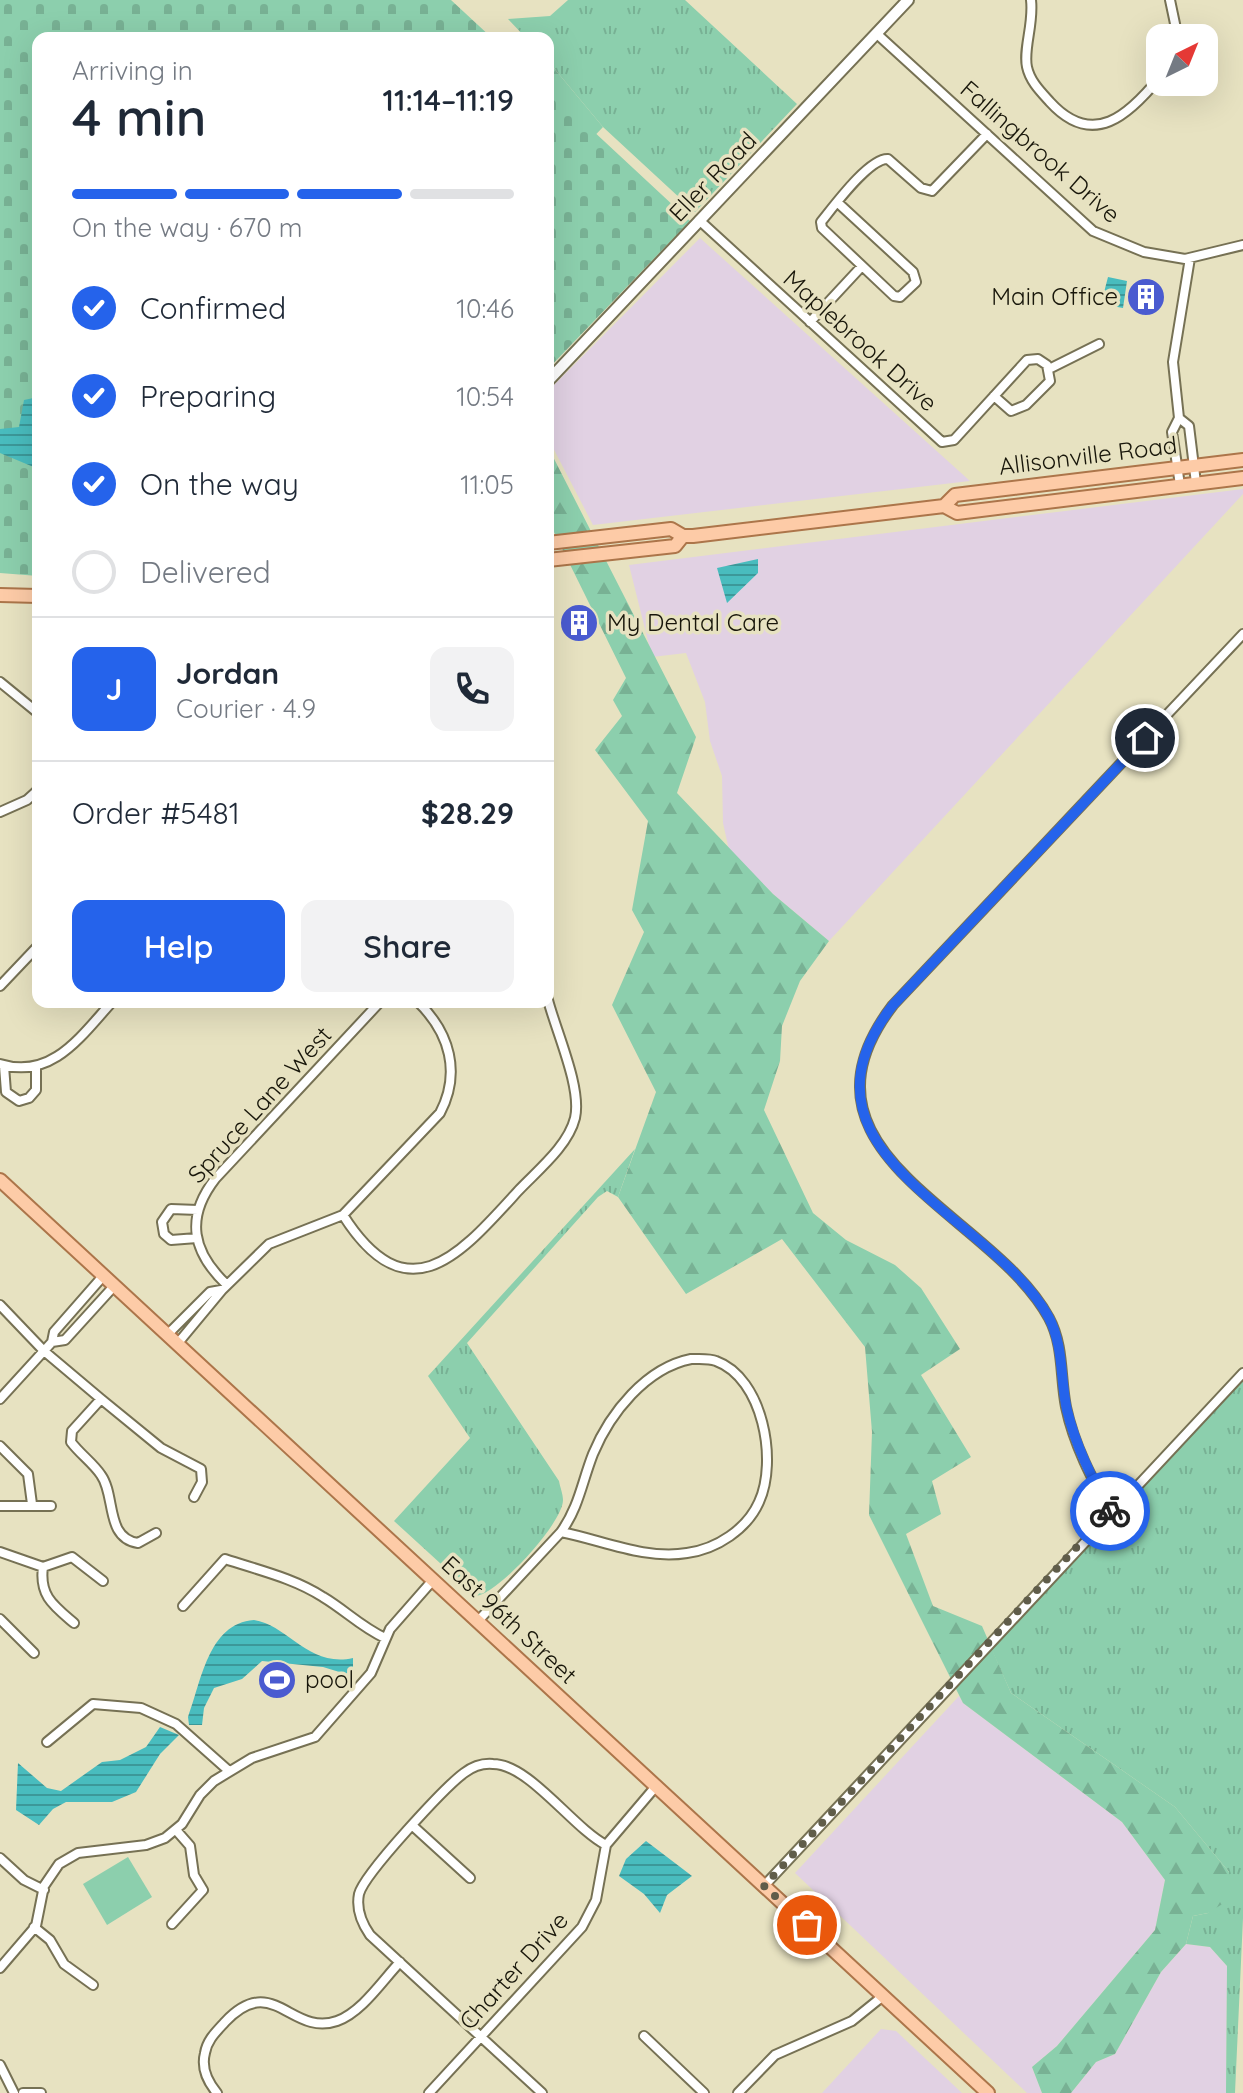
<!DOCTYPE html>
<html lang="en">
<head>
<meta charset="utf-8">
<style>
	:root { --surface:#fff; --page:#f2f2f3; --text:#1f2937; --muted:#747a83; --line:#e0e1e3; --accent:#2563eb }
	body { margin:0; font-family:Quicksand,sans-serif; background:var(--page); color:var(--text); height:100vh; display:flex; flex-direction:column; font-size:30px; white-space:nowrap }
	* { box-sizing:border-box; margin:0 }
	p { font-size:26px; color:var(--muted) }
	.icon { flex:none; width:44px; height:44px; fill:none; stroke:currentColor; stroke-width:2; stroke-linecap:round; stroke-linejoin:round }
	.map { position:relative; flex:1; overflow:hidden }
	.side { position:absolute; left:32px; top:32px; width:522px; height:976px; display:flex; flex-direction:column; background:var(--surface); border-radius:16px; box-shadow:0 8px 32px #0002 }
	.side>* { flex:none }
	.needle { width:52px; rotate:43deg }
	.buttons { position:absolute; left:1146px; top:24px; display:grid; gap:16px }
	.buttons a { display:grid; place-items:center; width:72px; height:72px; border-radius:16px; background:var(--surface); box-shadow:0 8px 32px #0002; font-size:40px }
	.pin { position:absolute; display:grid; place-items:center; width:68px; height:68px; color:#fff; margin:-34px; border:4px solid #fff; border-radius:50%; box-shadow:0 2px 8px #0007 }
	.courier { position:absolute; display:grid; place-items:center; width:80px; height:80px; margin:-40px; border:6px solid #2563eb; border-radius:50%; background:#fff; color:#222; box-shadow:0 2px 10px #0007 }
	.summary em { font-style:normal; font-weight:600 }
	.summary div { display:flex; flex-direction:column-reverse }
	.summary { display:flex; align-items:center; justify-content:space-between; height:136px; padding:0 40px }
	h1 { font-size:52px; font-weight:600; line-height:60px }
	.bar { display:grid; grid-template-columns:repeat(4,1fr); gap:12px 8px; align-content:center; height:96px; padding:0 40px }
	.bar i { height:10px; border-radius:6px; background:var(--line) }
	.bar .active { background:var(--accent) }
	.bar p { grid-column:span 4 }
	.line { display:flex; align-items:center; gap:20px; padding:0 40px; border-top:2px solid var(--line) }
	.line div { flex:1 }
	.round { display:grid; place-items:center; flex:none; width:84px; height:84px; border-radius:16px; background:var(--page) }
	ol { padding:0 40px; list-style:none }
	li { display:flex; align-items:center; gap:24px; height:88px }
	li p { margin-inline-start:auto }
	li .icon { padding:8px; border-radius:50%; background:var(--accent); color:#fff; stroke-width:4 }
	li:last-child { color:var(--muted) }
	li i { width:44px; height:44px; border:4px solid var(--line); border-radius:50% }
	.action { display:flex; gap:16px; margin-top:auto; padding:16px 40px }
	.action a { flex:1; height:92px; border-radius:16px; background:var(--accent); color:#fff; font-size:32px; font-weight:600; line-height:92px; text-align:center }
	.action a+a { background:var(--page); color:var(--text) }
	.map>svg:first-child { display:block }
	.commercial { fill:#e1d1e3 }
	.grass { fill:url(#grass-tufts) }
	.forest { fill:url(#forest-firs) }
	.cemetery { fill:url(#cemetery-stones) }
	.pitch { fill:#8ccfad }
	.water { fill:url(#water-rules) }
	.lines { fill:none; stroke-linecap:round; stroke-linejoin:round }
	.minor-casing { stroke:#767154; stroke-width:12 }
	.tertiary-casing { stroke:#767154; stroke-width:14 }
	.primary-casing { stroke:#ac754a; stroke-width:16 }
	.minor { stroke:#fff; stroke-width:8 }
	.tertiary { stroke:#fff; stroke-width:10 }
	.primary { stroke:#fdcba7; stroke-width:12 }
	.done { stroke:#605d4a; stroke-width:8; stroke-dasharray:0 14.4 }
	.route { stroke:#2563eb; stroke-width:10 }
	.labels { text-anchor:middle; stroke-width:7; stroke-linejoin:round; paint-order:stroke }
	.street-label { font-size:24px; fill:#18160a; stroke:#e7e2c1 }
	.poi-label { font-size:24px; fill:#18160a; stroke:#e7e2c1; text-anchor:start }
</style>
</head>
<body>
<div class="map">
<svg width="1243" height="2093" viewBox="0 0 1243 2093">
	<defs>
		<pattern id="grass-tufts" width="24" height="20" patternUnits="userSpaceOnUse" patternTransform="scale(2)"><rect width="24" height="20" fill="#8ccfad"/><path d="M3 7l-1-3M5 7V3M7 7l1-3M15 17l-1-3M17 17v-4M19 17l1-3" fill="none" stroke="#78b194"/></pattern>
		<pattern id="forest-firs" width="22" height="20" patternUnits="userSpaceOnUse" patternTransform="scale(2)"><rect width="22" height="20" fill="#8ccfad"/><path d="M5 1l3.5 6h-7zM16 11l3.5 6h-7z" fill="#78b194"/></pattern>
		<pattern id="cemetery-stones" width="16" height="16" patternUnits="userSpaceOnUse" patternTransform="scale(2)"><rect width="16" height="16" fill="#8ccfad"/><path d="M2 7V4a2 2 0 0 1 4 0v3zM10 15v-3a2 2 0 0 1 4 0v3z" fill="#78b194"/></pattern>
		<pattern id="water-rules" width="6" height="5" patternUnits="userSpaceOnUse" patternTransform="scale(2)"><rect width="6" height="5" fill="#49bcbe"/><path d="M0 2.5h6" fill="none" stroke="#3c9899"/></pattern>
	</defs>
	<rect width="100%" height="100%" fill="#e7e2c1"/>
	<path class="commercial" d="M700 238 970 481 593 525 548 438V391Z
		M1243 489V494L829 941 773 894 729 850 723 823 722 776 710 741 705 702 686 653 652 657 629 565Z
		M959 1696 963 1703 1122 1822 1165 1880 1155 1930 1057 2046 1032 2067 1042 2093H1027L795 1873Z
		M1186 1944 1210 1947 1227 1966 1226 2093H1071L1096 2062 1115 2054 1161 1972Z
		M881 2029 896 2031 962 2093H822Z"/>
	<path class="grass" d="M568 0H685L797 104 695 212 603 127 548 61V38H526L508 19 550 16Z
		M635 1149 618 1197 607 1191 598 1197 467 1343 559 1481C560 1487 563 1494 563 1500 563 1523 498 1594 476 1596L394 1521 470 1438 428 1376Z
		M1243 1381V1918L1235 2093H1226L1227 1966 1210 1947 1186 1944 1193 1916 1208 1913 1229 1872 1175 1807 1011 1693 991 1648Z"/>
	<path class="forest" d="M548 61 603 127 583 148 548 114Z
		M548 447 696 737 677 793 773 894 829 941 800 981 782 1026 780 1061 764 1110 813 1213 846 1240 895 1265 921 1288 960 1349 921 1375 971 1457 932 1481 941 1514 906 1534 933 1606 982 1626 1011 1693 1175 1807 1229 1872 1224 1903 1208 1913 1193 1916 1186 1944 1161 1972 1115 2054 1096 2062 1071 2093H1042L1032 2067 1057 2046 1155 1930 1165 1880 1122 1822 963 1703 869 1515 872 1432 865 1347 782 1239 686 1294 618 1197 656 1092 612 1005 644 932 632 910 648 821 595 750 622 716 613 700 626 678 548 520Z"/>
	<path class="cemetery" d="M0 0H451L492 38H38V576L0 573Z
		M548 89 690 221 548 369Z"/>
	<path class="pitch" d="M128 1857 152 1897 107 1925 83 1884Z"/>
	<path class="water" d="M1108 277 1127 281 1123 308 1101 304Z
		M38 397V466L36 468 0 453V429L19 427 24 400Z
		M758 559V573L727 603 717 568Z
		M254 1620C288 1625 309 1668 353 1658V1669L346 1674 323 1667 262 1661 242 1679 214 1688 204 1708 202 1725H189L188 1717C201 1683 208 1623 254 1620Z
		M160 1727 179 1735 160 1754 136 1792 112 1802H66L53 1809 39 1825 16 1810 18 1763 47 1788 61 1791 102 1762 120 1760 146 1747Z
		M646 1841 692 1876 667 1895 660 1913 644 1894 619 1876 626 1859Z"/>
	<g class="lines">
		<g class="minor-casing">
			<path id="minor" d="M1031 0C1034 24 1023 49 1027 67 1030 81 1040 91 1050 102 1093 149 1129 115 1160 77
				M1170 0 1178 38
				M877 34 1093 231 1144 252 1185 259 1243 245
				M837 202 913 272 916 282 900 297 894 296 822 228 821 222C834 206 869 158 888 159L921 188 932 191 987 134
				M699 220 942 442 954 440 1027 360 1038 359 1047 365 1050 381 1026 405 1011 411 994 396
				M810 322 862 266
				M1049 369 1099 344
				M1179 418 1189 426 1196 483
				M1180 485 1172 432 1179 418 1173 362 1190 258
				M0 682 38 713
				M0 812 27 800 38 790
				M0 986 38 946
				M0 1064C52 1080 81 1036 112 1002
				M4 1066 6 1092 19 1101 29 1098 36 1090V1067
				M343 1215C409 1319 463 1251 519 1190 538 1170 568 1146 575 1118 582 1088 556 1031 548 1000
				M197 1238 171 1240 164 1234 162 1222 171 1209 198 1210
				M227 1285C192 1252 185 1218 215 1179L380 1002
				M0 1305 44 1351 101 1399 161 1448 201 1469 202 1482 194 1497
				M168 1334 210 1292 221 1290
				M52 1342 65 1340 115 1285
				M178 1343 222 1290 269 1244 343 1215 440 1113C461 1073 450 1033 418 1002
				M691 1359C699 1359 709 1358 716 1361 763 1378 778 1461 759 1502 747 1529 717 1549 687 1553 645 1560 602 1540 561 1532 579 1507 582 1482 593 1454 610 1413 646 1368 691 1359Z
				M0 1399 52 1342 54 1332 104 1275
				M101 1399 72 1431 71 1442C80 1454 93 1463 101 1475 116 1496 105 1538 138 1543L156 1533
				M0 1446 28 1474 32 1504
				M0 1506H51
				M1111 1513C1092 1479 1074 1445 1066 1407 1060 1377 1064 1346 1049 1318 992 1212 779 1154 893 1005L1243 634
				M0 1552 43 1567 72 1557 103 1581
				M43 1567C39 1596 54 1606 74 1623
				M183 1606 225 1559C258 1570 294 1578 323 1597 345 1610 361 1627 385 1638
				M0 1619 34 1653
				M478 1621 561 1532
				M47 1742 93 1704 141 1708 176 1724 229 1771
				M414 1827 470 1878
				M0 1858 24 1880 44 1890
				M764 1886 1243 1373
				M172 1924 203 1890 194 1875 190 1846 176 1830
				M34 1927 50 1940 64 1964 93 1985
				M0 1968 36 1926 44 1886 59 1864 78 1853 146 1845 165 1838 182 1824 200 1795 214 1781 252 1758 315 1737 371 1673 390 1629 433 1580
				M644 2036 704 2093
				M0 2065 14 2093
				M23 2093H41
				M217 2093C207 2081 201 2068 205 2053 207 2040 216 2032 225 2022 273 1971 291 2037 337 2021 362 2012 382 1981 400 1962
				M429 2093 582 1927 596 1900 606 1845 657 1785
				M542 2093 370 1935C361 1922 356 1909 359 1894 364 1874 445 1787 464 1773 472 1767 482 1763 493 1764 529 1764 572 1827 606 1845
				M738 2093 775 2055 852 2021 883 1996"/>
		</g>
		<g class="tertiary-casing">
			<path id="tertiary" d="M548 381 908 0"/>
		</g>
		<g class="primary-casing">
			<path id="primary" d="M944 506 955 495 1243 460
				M548 543 671 529 683 536H693L944 506 957 513 1243 478
				M548 560 675 546 683 536
				M0 595 38 596
				M0 1180 988 2093"/>
		</g>
		<use href="#minor" class="minor"/>
		<use href="#tertiary" class="tertiary"/>
		<use href="#primary" class="primary"/>
	</g>
	<g class="lines">
		<path class="done" d="M807 1925 764 1886 1110 1511"/>
		<path class="route" d="M1110 1511C1092 1478 1076 1447 1067 1410 1060 1379 1064 1345 1048 1316 990 1212 779 1153 893 1005L1145 738"/>
	</g>
	<defs>
		<g id="building-disc" transform="scale(2)"><circle r="9.5" fill="#4a5bd0" stroke="#e7e2c1"/><path d="M-4-6H4V6H1V3H-1V6H-4ZM-2.5-4.3h1.7v1.8h-1.7ZM.8-4.3h1.7v1.8H.8ZM-2.5-1h1.7V.8h-1.7ZM.8-1h1.7V.8H.8Z" fill="#fff"/></g>
		<g id="stadium-disc" transform="scale(2)"><circle r="9.5" fill="#4a5bd0" stroke="#e7e2c1"/><path d="M0-5a6.5 5 0 1 0 0 10a6.5 5 0 1 0 0-10ZM-3.5-1.8h7v3.6h-7Z" fill="#fff"/></g>
	</defs>
	<g fill-rule="evenodd">
		<use href="#building-disc" x="1146" y="297"/>
		<use href="#building-disc" x="579" y="623"/>
		<use href="#stadium-disc" x="277" y="1680"/>
	</g>
	<g class="labels">
		<g class="street-label">
			<text transform="translate(1040 152) rotate(41)" y="8">Fallingbrook Drive</text>
			<text transform="translate(713 177) rotate(-46)" y="8">Eller Road</text>
			<text transform="translate(860 341) rotate(42)" y="8">Maplebrook Drive</text>
			<text transform="translate(1088 456) rotate(-7)" y="8">Allisonville Road</text>
			<text transform="translate(260 1105) rotate(-48)" y="8">Spruce Lane West</text>
			<text transform="translate(509 1620) rotate(43)" y="8">East 96th Street</text>
			<text transform="translate(514 1971) rotate(-48)" y="8">Charter Drive</text>
		</g>
		<g class="poi-label">
			<text x="1118" y="305" text-anchor="end">Main Office</text>
			<text x="607" y="631">My Dental Care</text>
			<text x="305" y="1688">pool</text>
		</g>
	</g>
</svg>
<div class="buttons">
<a><svg class="needle" viewBox="-14 -14 28 28"><path d="M0-13l5 13h-10z" fill="#e53935"/><path d="M0 13l5-13h-10z" fill="#747a83"/></svg></a>
</div>
<div class="pin" style="left:807px;top:1925px;background:#ea580c"><svg class="icon" aria-label="bag" viewBox="0 0 24 24"><path d="M5 8h14l-1 12H6zM9 8a3 3 0 0 1 6 0"/></svg></div>
<div class="pin" style="left:1145px;top:738px;background:#1f2937"><svg class="icon" aria-label="home" viewBox="0 0 24 24"><path d="M3 11l9-7 9 7M6 9v11h12V9"/></svg></div>
<div class="courier" style="left:1110px;top:1511px"><svg class="icon" aria-label="bike" viewBox="0 0 24 24"><circle cx="6" cy="16" r="4"/><circle cx="18" cy="16" r="4"/><path d="M6 16l4-8h5l3 8M10 8l3 8H6M13 5h3"/></svg></div>
<section class="side">
<div class="summary"><div><h1>4 min</h1><p>Arriving in</p></div><em>11:14–11:19</em></div>
<div class="bar"><i class="active"></i><i class="active"></i><i class="active"></i><i></i><p>On the way · 670 m</p></div>
<ol>
<li><svg class="icon" aria-label="check" viewBox="0 0 24 24"><path d="M5 12l5 5 9-10"/></svg>Confirmed<p>10:46</p></li>
<li><svg class="icon" aria-label="check" viewBox="0 0 24 24"><path d="M5 12l5 5 9-10"/></svg>Preparing<p>10:54</p></li>
<li><svg class="icon" aria-label="check" viewBox="0 0 24 24"><path d="M5 12l5 5 9-10"/></svg>On the way<p>11:05</p></li>
<li><i></i>Delivered</li>
</ol>
<div class="line" style="height:144px"><b class="round" style="background:var(--accent);color:#fff">J</b><div><b>Jordan</b><p>Courier · 4.9</p></div><a class="round"><svg class="icon" aria-label="phone" viewBox="0 0 24 24"><path d="M5 4h4l2 5-3 2q2 4 5 5l2-3 5 2v4C11 20 4 13 5 4z"/></svg></a></div>
<div class="line" style="height:104px"><div>Order #5481</div><b>$28.29</b></div>
<div class="action"><a>Help</a><a>Share</a></div>
</section>
</div>
</body>
</html>
